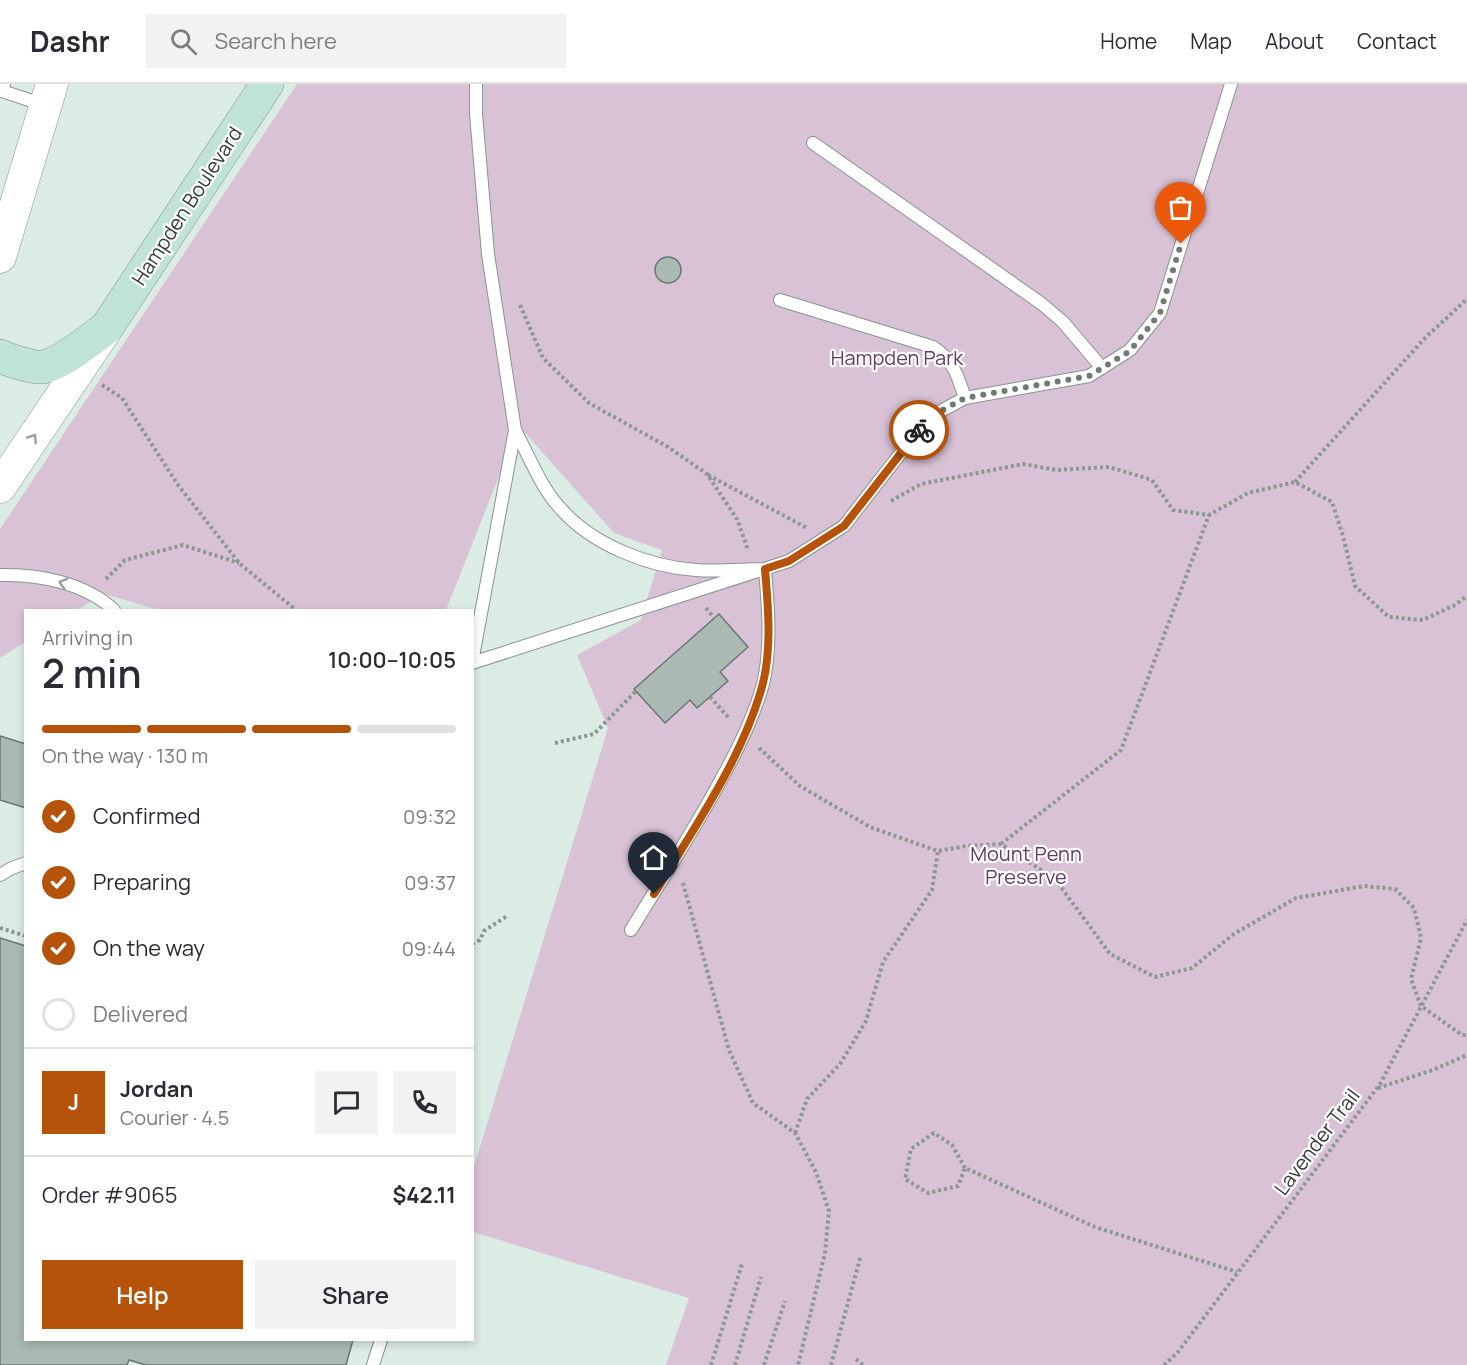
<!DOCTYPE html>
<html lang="en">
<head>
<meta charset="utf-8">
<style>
	:root { --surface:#fff; --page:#f2f2f3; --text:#2b2b33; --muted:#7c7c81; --line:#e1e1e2; --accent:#b45309 }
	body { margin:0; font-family:Manrope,sans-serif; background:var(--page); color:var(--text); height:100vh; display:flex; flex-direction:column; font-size:22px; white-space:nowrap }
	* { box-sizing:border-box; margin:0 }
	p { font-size:20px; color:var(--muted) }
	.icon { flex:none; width:33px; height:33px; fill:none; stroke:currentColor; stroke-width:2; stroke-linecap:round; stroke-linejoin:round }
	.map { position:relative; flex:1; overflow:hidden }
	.drawer { position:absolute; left:24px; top:525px; width:450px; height:732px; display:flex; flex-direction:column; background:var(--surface); border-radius:0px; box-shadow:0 3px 9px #0003 }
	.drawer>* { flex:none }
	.pin { position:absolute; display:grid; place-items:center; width:51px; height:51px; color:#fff; margin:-62px -26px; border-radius:50% 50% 50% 0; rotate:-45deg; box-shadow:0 0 6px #0007 }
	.pin .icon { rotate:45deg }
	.courier { position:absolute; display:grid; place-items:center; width:60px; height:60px; margin:-30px; border:4px solid #b45309; border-radius:50%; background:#fff; color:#222; box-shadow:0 2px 8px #0007 }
	.headline em { font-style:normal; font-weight:600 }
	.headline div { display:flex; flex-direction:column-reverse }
	.headline { display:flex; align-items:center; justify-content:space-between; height:102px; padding:0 18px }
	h1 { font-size:39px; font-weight:600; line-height:45px }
	.bar { display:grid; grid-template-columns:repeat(4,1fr); gap:9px 6px; align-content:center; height:72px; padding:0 18px }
	.bar i { height:8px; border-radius:4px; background:var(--line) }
	.bar .active { background:var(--accent) }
	.bar p { grid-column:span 4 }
	.line { display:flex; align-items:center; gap:15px; padding:0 18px; border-top:2px solid var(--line) }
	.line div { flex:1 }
	.round { display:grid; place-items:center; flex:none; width:63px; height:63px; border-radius:0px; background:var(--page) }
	ol { padding:0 18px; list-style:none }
	li { display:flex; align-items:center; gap:18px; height:66px }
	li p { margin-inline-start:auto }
	li .icon { padding:6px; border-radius:50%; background:var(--accent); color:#fff; stroke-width:4 }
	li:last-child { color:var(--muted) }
	li i { width:33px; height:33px; border:3px solid var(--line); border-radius:50% }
	.button { display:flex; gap:12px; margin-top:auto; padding:12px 18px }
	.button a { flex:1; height:69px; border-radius:0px; background:var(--accent); color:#fff; font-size:24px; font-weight:600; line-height:69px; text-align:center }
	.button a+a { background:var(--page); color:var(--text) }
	header { display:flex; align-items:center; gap:36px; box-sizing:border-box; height:84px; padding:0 30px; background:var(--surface); border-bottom:2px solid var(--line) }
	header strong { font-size:28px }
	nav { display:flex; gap:33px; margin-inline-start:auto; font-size:21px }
	.search { width:420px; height:54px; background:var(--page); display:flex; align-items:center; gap:15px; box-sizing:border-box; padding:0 21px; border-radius:0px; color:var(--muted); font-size:22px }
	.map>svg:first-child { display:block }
	.green { fill:#d9c2d6 }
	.building { fill:#aabab2; stroke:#687770; stroke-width:1.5 }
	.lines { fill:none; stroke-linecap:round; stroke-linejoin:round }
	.service-casing { stroke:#86958e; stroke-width:14 }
	.tertiary-casing { stroke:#86958e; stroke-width:33 }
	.secondary-casing { stroke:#86958e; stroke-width:34 }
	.path { stroke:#8b9892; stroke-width:4; stroke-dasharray:3 3; stroke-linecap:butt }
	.service { stroke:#fff; stroke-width:12 }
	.tertiary { stroke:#fff; stroke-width:32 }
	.secondary { stroke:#c0e3d7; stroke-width:33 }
	.oneway { stroke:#9a9e9c }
	.done { stroke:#6f7a75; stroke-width:6; stroke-dasharray:0 10.8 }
	.route { stroke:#b45309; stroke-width:8 }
	.labels { text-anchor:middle; stroke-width:4.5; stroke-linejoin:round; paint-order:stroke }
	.street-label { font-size:20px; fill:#353c39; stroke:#fff }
	.park-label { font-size:20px; fill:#623c60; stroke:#fff }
</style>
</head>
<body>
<header>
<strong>Dashr</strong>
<div class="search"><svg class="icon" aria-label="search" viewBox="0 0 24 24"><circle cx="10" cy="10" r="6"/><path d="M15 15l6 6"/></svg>Search here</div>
<nav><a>Home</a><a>Map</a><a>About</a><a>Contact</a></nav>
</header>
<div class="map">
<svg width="1467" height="1281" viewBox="0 0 1467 1281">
	<rect width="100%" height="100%" fill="#dbece4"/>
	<path class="green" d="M297 0H1467V1281H666L689 1214 473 1148V1086L608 644 577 571 641 536 662 466 614 449 519 342 446 526H159L104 510 76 526H26L25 558 0 574V445Z"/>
	<path class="building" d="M655 186a13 13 0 1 1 26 0a13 13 0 1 1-26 0Z
		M719 530 748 563 720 588 728 597 697 624 690 616 665 639 634 605Z
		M0 652 26 660V724L0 716Z
		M0 854 26 862V1256H353L346 1281H146L129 1276 127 1281H0Z"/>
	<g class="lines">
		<g class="service-casing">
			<path id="service" d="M4 0 2 7 44 21
				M813 59 1042 220 1063 238 1102 284
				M780 216 933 263C954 278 957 290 965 314
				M515 346C529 372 541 404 561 425 593 461 649 483 696 486 719 488 742 485 765 485 768 522 772 563 763 600 754 633 739 663 723 692 695 745 662 795 631 846
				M0 491C39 490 85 499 114 526
				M472 578 515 346 488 170 476 30V0
				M472 579 789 477 844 442 928 334 965 314 1089 292 1130 266 1160 229 1231 0
				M0 791 12 784 26 779
				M373 1281 381 1256"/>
		</g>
		<g class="tertiary-casing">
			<path id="tertiary" d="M0 173 52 0
				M0 403 105 247"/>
		</g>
		<g class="secondary-casing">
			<path id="secondary" d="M0 272C8 276 33 284 42 283 59 281 93 254 107 243L267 0"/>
		</g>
		<path class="path" d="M520 221 543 274 589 319 668 363 707 390 737 435 748 466
			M102 301 122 314 178 401 240 480 296 526
			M708 391 807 444
			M1295 398 1425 254 1467 215
			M891 417 921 400 1023 380 1056 386 1109 383 1152 396 1173 426 1209 431 1248 409 1295 398 1332 418 1343 452 1355 502 1389 533 1423 536 1455 521 1467 512
			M106 495 125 476 183 461 239 479
			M706 524 714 534
			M710 613 730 635
			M555 659 594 650 636 607
			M759 664 800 702 870 743 938 767 966 762 1001 760 1055 795 1110 870 1155 893 1192 884 1234 850 1296 814 1364 802 1395 805 1414 824 1421 854 1411 895 1421 922 1462 951H1467
			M1001 760 1121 666 1209 431
			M683 799 729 966 753 1019 795 1049 816 1088 829 1127 825 1169 798 1281
			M0 844 26 852
			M472 860 480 856 484 847 507 832
			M1378 1004 1433 986 1467 971
			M795 1049 807 1015 840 980 866 937 883 878 932 806 938 767
			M965 1084 952 1061 934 1049 911 1065 905 1095 928 1109 958 1102 965 1084 1095 1143 1237 1188
			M856 1275 863 1281
			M711 1281 742 1180
			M735 1281 761 1193
			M764 1281 785 1217
			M831 1281 861 1171
			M1164 1281 1178 1268 1380 1000 1467 836"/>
		<use href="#service" class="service"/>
		<use href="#tertiary" class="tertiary"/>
		<use href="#secondary" class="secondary"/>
	</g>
	<defs><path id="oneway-chevron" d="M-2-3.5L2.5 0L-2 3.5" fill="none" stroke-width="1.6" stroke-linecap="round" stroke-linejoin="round" transform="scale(1.5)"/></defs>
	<g class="oneway">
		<use href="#oneway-chevron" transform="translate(33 354) rotate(-56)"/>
		<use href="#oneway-chevron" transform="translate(63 499) rotate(-164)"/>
	</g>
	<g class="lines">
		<path class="done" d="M919 346 928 334 965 314 1089 292 1130 267 1160 229 1181 160"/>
		<path class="route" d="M654 810C693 746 744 672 763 599 772 562 768 522 765 485L789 477 844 442 919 346"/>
	</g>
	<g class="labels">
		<g class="street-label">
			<text transform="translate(187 122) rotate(-57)" y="7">Hampden Boulevard</text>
			<text transform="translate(1317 1058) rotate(-53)" y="7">Lavender Trail</text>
		</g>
		<g class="park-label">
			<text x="897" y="281">Hampden Park</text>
			<text x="1026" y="777">Mount Penn<tspan x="1026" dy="23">Preserve</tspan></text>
		</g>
	</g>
</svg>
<div class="pin" style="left:1181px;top:160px;background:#ea580c"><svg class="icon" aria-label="bag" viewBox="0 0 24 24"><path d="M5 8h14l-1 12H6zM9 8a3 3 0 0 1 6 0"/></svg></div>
<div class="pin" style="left:654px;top:810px;background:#1f2937"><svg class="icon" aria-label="home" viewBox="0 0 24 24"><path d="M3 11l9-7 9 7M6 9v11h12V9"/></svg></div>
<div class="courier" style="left:919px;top:346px"><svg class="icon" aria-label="bike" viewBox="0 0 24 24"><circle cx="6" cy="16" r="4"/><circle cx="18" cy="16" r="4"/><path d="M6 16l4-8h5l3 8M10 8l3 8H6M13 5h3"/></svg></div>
<section class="drawer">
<div class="headline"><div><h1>2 min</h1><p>Arriving in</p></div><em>10:00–10:05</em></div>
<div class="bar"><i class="active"></i><i class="active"></i><i class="active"></i><i></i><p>On the way · 130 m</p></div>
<ol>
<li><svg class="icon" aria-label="check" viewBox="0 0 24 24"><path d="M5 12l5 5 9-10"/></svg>Confirmed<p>09:32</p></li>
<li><svg class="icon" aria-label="check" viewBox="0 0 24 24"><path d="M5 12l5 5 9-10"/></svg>Preparing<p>09:37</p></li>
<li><svg class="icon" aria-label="check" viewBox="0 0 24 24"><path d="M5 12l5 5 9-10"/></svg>On the way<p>09:44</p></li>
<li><i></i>Delivered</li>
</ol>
<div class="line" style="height:108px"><b class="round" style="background:var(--accent);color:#fff">J</b><div><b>Jordan</b><p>Courier · 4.5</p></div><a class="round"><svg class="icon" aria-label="chat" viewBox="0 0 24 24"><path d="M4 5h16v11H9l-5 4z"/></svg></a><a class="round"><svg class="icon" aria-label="phone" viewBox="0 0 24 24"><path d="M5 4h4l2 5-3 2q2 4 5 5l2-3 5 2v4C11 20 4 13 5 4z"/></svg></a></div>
<div class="line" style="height:78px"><div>Order #9065</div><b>$42.11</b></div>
<div class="button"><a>Help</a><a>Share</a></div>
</section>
</div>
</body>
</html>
